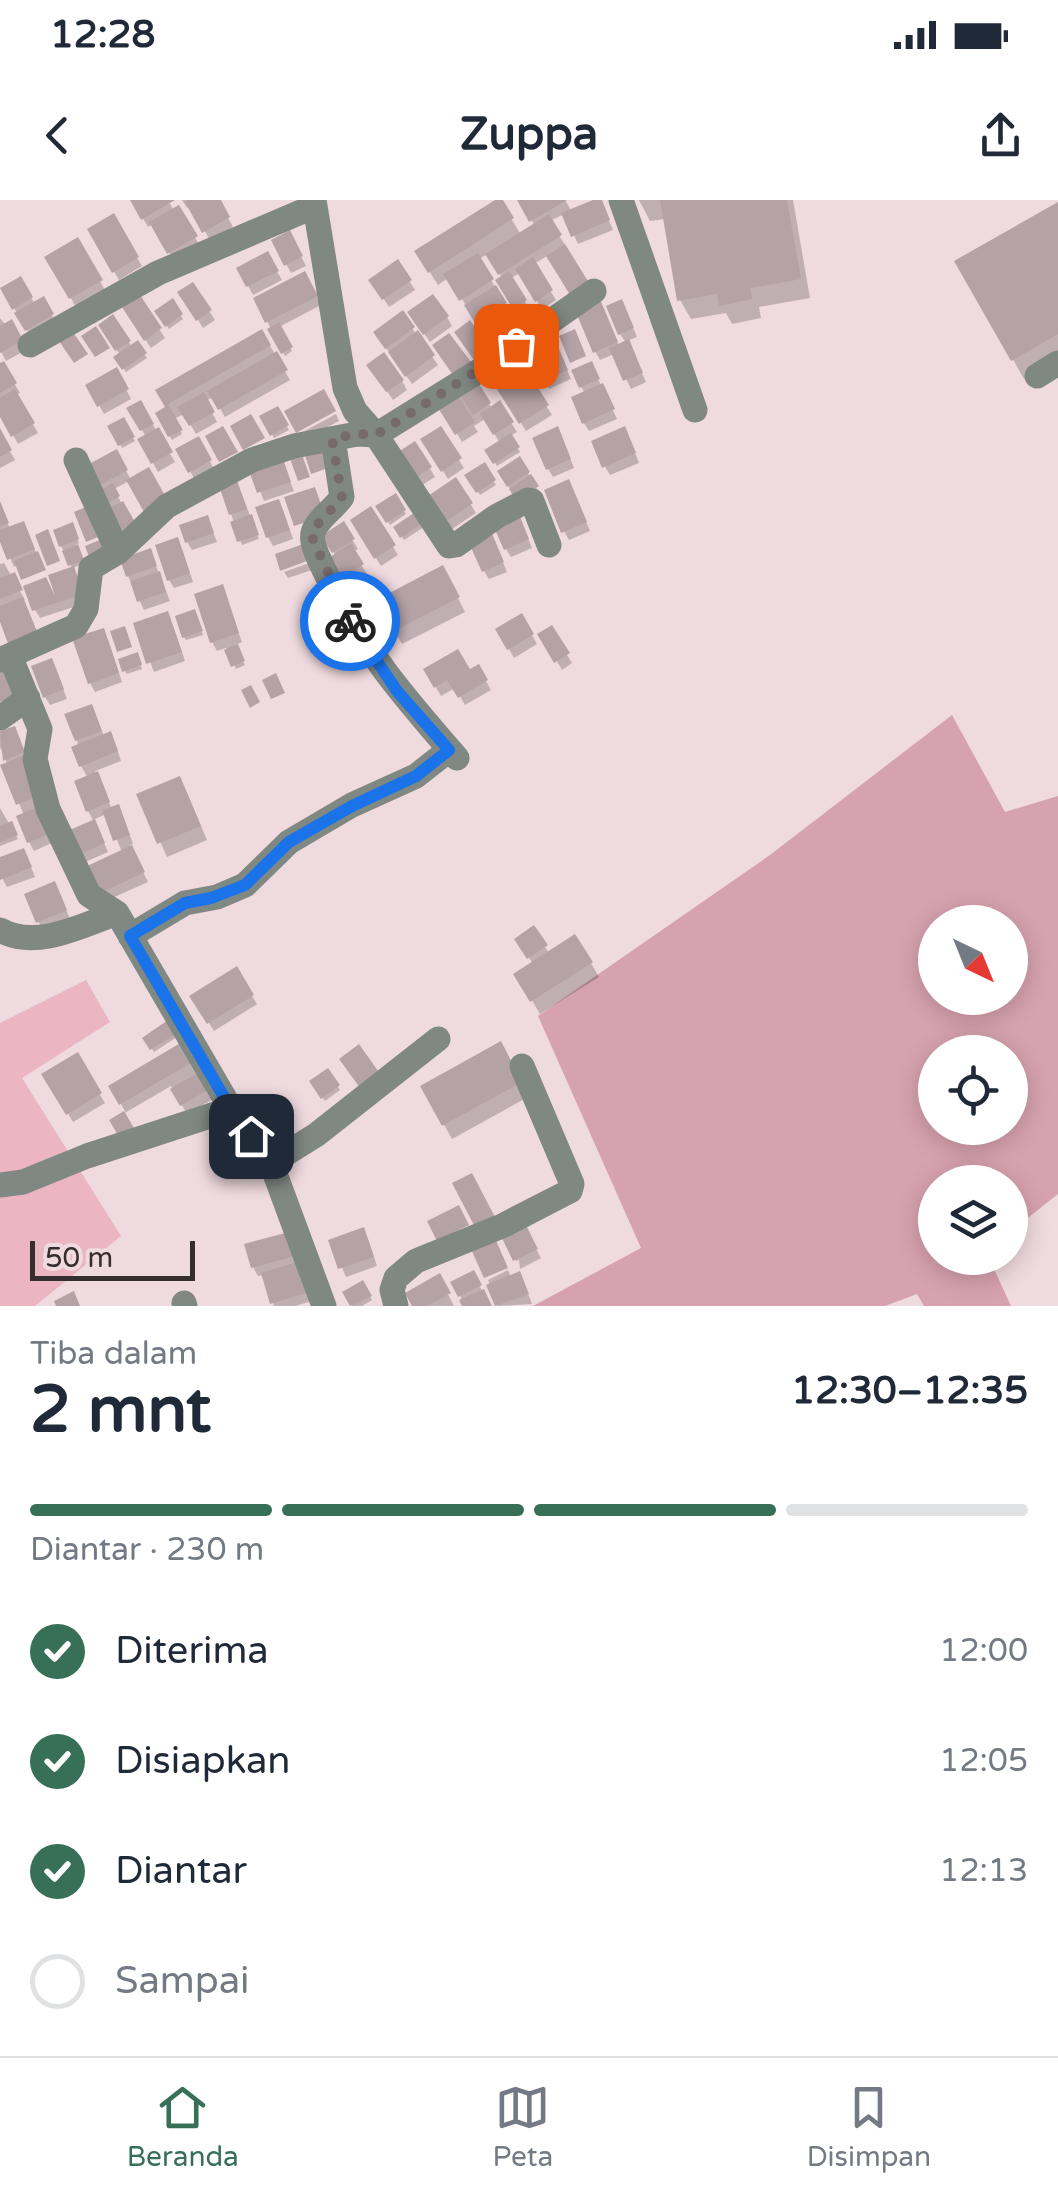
<!DOCTYPE html>
<html lang="id">
<head>
<meta charset="utf-8">
<style>
	:root { --surface:#fff; --page:#f6f6f7; --text:#1f2937; --muted:#747a83; --line:#e0e1e3; --accent:#377057 }
	body { margin:0; font-family:"Varela Round",sans-serif; background:var(--page); color:var(--text); height:100vh; display:flex; flex-direction:column; font-size:38px; white-space:nowrap }
	* { box-sizing:border-box; margin:0 }
	p { font-size:32px; color:var(--muted) }
	.icon { flex:none; width:55px; height:55px; fill:none; stroke:currentColor; stroke-width:2; stroke-linecap:round; stroke-linejoin:round }
	.map { position:relative; height:1106px; overflow:hidden }
	.sheet { display:flex; flex-direction:column; background:var(--surface); flex:1 }
	.sheet>* { flex:none }
	.needle { width:65px; rotate:137deg }
	.tools { position:absolute; left:918px; top:705px; display:grid; gap:20px }
	.tools a { display:grid; place-items:center; width:110px; height:110px; border-radius:50%; background:var(--surface); box-shadow:0 5px 25px #0003; font-size:50px }
	.scale { position:absolute; left:30px; bottom:25px; width:165px; box-sizing:border-box; padding-left:10px; border:5px solid #352e2f; border-top:0; font-size:28px; line-height:35px; white-space:nowrap; color:#352e2f; -webkit-text-stroke:8px #efdadf; paint-order:stroke }
	.pin { position:absolute; display:grid; place-items:center; width:85px; height:85px; color:#fff; margin:-42px; border-radius:20px; box-shadow:0 5px 15px #0006 }
	.courier { position:absolute; display:grid; place-items:center; width:100px; height:100px; margin:-50px; border:8px solid #1a73e8; border-radius:50%; background:#fff; color:#222; box-shadow:0 2px 12px #0007 }
	.headline em { font-style:normal; font-weight:800 }
	.headline div { display:flex; flex-direction:column-reverse }
	.headline { display:flex; align-items:center; justify-content:space-between; height:170px; padding:0 30px }
	h1 { font-size:65px; font-weight:800; line-height:75px }
	.bar { display:grid; grid-template-columns:repeat(4,1fr); gap:15px 10px; align-content:center; height:120px; padding:0 30px }
	.bar i { height:12px; border-radius:8px; background:var(--line) }
	.bar .active { background:var(--accent) }
	.bar p { grid-column:span 4 }
	ol { padding:0 30px; list-style:none }
	li { display:flex; align-items:center; gap:30px; height:110px }
	li p { margin-inline-start:auto }
	li .icon { padding:10px; border-radius:50%; background:var(--accent); color:#fff; stroke-width:4 }
	li:last-child { color:var(--muted) }
	li i { width:55px; height:55px; border:5px solid var(--line); border-radius:50% }
	.status { display:flex; justify-content:space-between; align-items:center; height:70px; padding:0 50px; background:var(--surface); direction:ltr }
	.status svg { height:28px; fill:currentColor }
	header { display:flex; justify-content:space-between; align-items:center; height:130px; padding:0 30px; background:var(--surface); font-size:45px; font-weight:800 }
	.tabs { display:flex; justify-content:space-around; align-items:center; height:140px; border-top:2px solid var(--line); background:var(--surface); font-size:28px; color:var(--muted) }
	.tabs a { display:grid; justify-items:center; gap:5px }
	.tabs .active { color:var(--accent) }
	.map>svg:first-child { display:block }
	.green { fill:#ebb5c2 }
	.forest { fill:#d7a2af; fill-rule:evenodd }
	.shadow { fill:#0003 }
	.building { fill:#b5a2a6 }
	.lines { fill:none; stroke-linecap:round; stroke-linejoin:round }
	.minor { stroke:#808884; stroke-width:25 }
	.done { stroke:#766a6d; stroke-width:10; stroke-dasharray:0 18 }
	.route { stroke:#1a73e8; stroke-width:12 }
</style>
</head>
<body>
<div class="status"><b>12:28</b><svg viewBox="0 0 49 12"><path d="M0 12V9h3v3zM5 12V6h3v6zM10 12V3h3v9zM15 12V0h3v12zM26 1h20v11H26zM47 4h2v5h-2z"/></svg></div>
<header><svg class="icon" aria-label="back" viewBox="0 0 24 24"><path d="M15 5l-7 7 7 7"/></svg>Zuppa<svg class="icon" aria-label="share" viewBox="0 0 24 24"><path d="M12 15V3M7 8l5-5 5 5M5 13v7h14v-7"/></svg></header>
<div class="map">
<svg width="1058" height="1106" viewBox="0 0 1058 1106">
	<rect width="100%" height="100%" fill="#efdadf"/>
	<path class="green" d="M86 780 110 822 22 878 121 1036 35 1106H0V823Z"/>
	<path class="forest" d="M952 515 1005 612 1058 596V994L1010 1032V982H935V1058H989L1011 1106H924L917 1094 885 1106H533L641 1048 538 816 770 655ZM935 722H1010V798H935ZM935 852H1010V928H935Z"/>
	<path class="shadow" d="M132 0H168L174 11 178 8 200 46 174 61 153 24 148 27Z
		M182 0H218L233 27 210 40 190 6 187 8Z
		M500 0 521 35 535 26 519 0H565L572 12 604 9 613 30 578 44 564 14 550 21 565 45 534 64 556 100 542 109 520 73 511 78 530 110 520 116 499 80 502 78 488 54 479 59 510 113 501 118 508 130 495 138 488 126 482 130 448 78 438 85 417 52Z
		M639 0H793L810 98 759 107 761 118 732 124 726 113 691 119 680 100 666 19 650 21Z
		M1058 5V159L1024 179 958 62Z
		M113 17 142 66 119 80 90 30Z
		M289 34 306 66 291 73 274 41Z
		M77 41 105 90 76 107 48 58Z
		M267 54 282 80 253 95 239 69Z
		M398 63 415 90 389 107 377 89Z
		M304 74 321 105 279 127 292 151 285 156 256 100Z
		M20 79 35 104 43 100 57 124 32 139 3 89Z
		M192 85 215 120 203 128 181 93Z
		M139 99 165 138 151 148 130 117Z
		M172 102 183 119 169 129 158 112Z
		M604 111 619 146 626 143 620 134 626 111 637 137 627 141 646 182 631 189 614 154 600 160 595 151Z
		M447 117 452 126 430 142 416 122Z
		M0 118 26 150 6 161 0 150Z
		M113 118 132 147 137 143 147 158 126 172 116 158 120 155 106 135Z
		M412 128 438 165 412 184 381 141Z
		M262 132 290 180 225 217 213 197 206 201 217 222 196 234 184 214 174 219 182 234 172 240 158 214 168 208 158 191Z
		M558 149 571 179 549 189 544 180Z
		M518 160 552 215 526 231 492 176Z
		M3 164 20 193 16 195 38 233 18 244 0 211V166Z
		M591 164 617 219 589 231 584 223 585 193 581 187Z
		M116 170 131 199 104 214 88 186Z
		M375 174 402 181 407 190 393 200Z
		M475 182 492 209 499 204 517 232 510 236 520 252 497 266 488 251 500 243 485 219 474 226 478 232 462 242 439 204Z
		M140 203 175 262 158 272 140 240 146 237 130 209Z
		M277 209 289 230 274 238 262 217Z
		M336 214 339 221 303 240 299 234Z
		M123 220 135 241 122 248 111 227Z
		M440 230 464 268 448 279 424 240Z
		M0 234 15 260 0 268Z
		M562 238 574 268 553 277 548 269Z
		M629 238 639 263 610 275 605 267Z
		M198 239 214 269 195 280 178 250Z
		M415 244 435 277 416 289Z
		M116 252 131 280 114 289 134 327 120 335 90 266Z
		M280 256 294 291 264 301 250 266Z
		M484 266 496 285 480 295 467 276Z
		M500 272 528 273 538 291 510 289Z
		M456 281 476 313 452 329 431 297Z
		M222 288 241 292 259 339 242 345Z
		M573 291 590 331 569 340 564 331Z
		M395 297 406 314 390 325 379 307Z
		M0 305 10 329 28 333 37 355 14 367 0 335Z
		M283 310 293 339 273 346 268 337Z
		M370 310 398 355 381 366 353 321Z
		M416 315 424 327 404 340 396 328Z
		M207 318 217 342 192 350 187 342Z
		M72 325 79 343 75 345 84 364 72 368 61 346Z
		M343 325 358 349 353 352 367 374 347 387 330 360 336 356 324 337Z
		M523 326 532 348 511 357 506 349Z
		M495 343 507 372 489 379 484 371Z
		M182 349 193 382 174 388 169 380Z
		M150 351 170 401 144 410 128 376Z
		M315 361 318 368 288 378 284 372Z
		M4 363 25 400 0 415V364Z
		M51 377 86 403 40 418 35 410 45 380 55 396Z
		M450 382 465 412 402 444 394 430Z
		M222 387 242 442 235 445 245 465 236 469 226 448 217 451 212 442 197 395Z
		M196 415 203 435 186 440 184 437Z
		M521 416 537 444 514 458 498 430Z
		M172 423 185 461 154 472 136 425Z
		M551 428 572 463 562 470 541 434Z
		M108 439 122 482 95 492 90 483Z
		M138 459 142 469 127 474 125 471Z
		M478 467 491 490 465 505 455 488 441 496 426 470 469 472Z
		M56 469 67 499 50 505 45 497Z
		M96 516 104 536 115 543 121 561 95 571 112 609 118 607 123 616 133 644 130 645 148 682 103 702 98 694 122 652 106 614 93 620 88 611V578L81 566 77 540Z
		M14 529 54 642 34 651 29 642 24 615 3 566 8 565 0 547V534Z
		M187 593 207 640 167 657 140 596Z
		M0 608 18 639 0 646Z
		M99 631 108 652 83 663 78 654Z
		M28 659 35 677 7 687 0 674V660Z
		M59 693 70 719 43 730 38 721Z
		M533 729 549 753 591 763 599 777 540 814 516 774 533 764 517 739Z
		M236 770 257 804 214 831 193 797Z
		M168 823 177 837 154 852 145 838Z
		M181 845 211 900 187 914 171 886 123 914 112 921 126 913 111 886Z
		M500 845 528 897 452 939 423 887Z
		M77 856 105 903 73 922 45 875Z
		M328 871 340 890 325 901 312 882Z
		M524 1026 541 1058 520 1069 519 1060 516 1061 504 1036Z
		M292 1034 312 1101 295 1106H274L264 1075 258 1076 253 1067Z
		M368 1039 377 1066 346 1077 331 1042Z
		M508 1070 511 1077 524 1083 532 1104 498 1106 488 1080Z
		M473 1073 490 1106H465L454 1083Z
		M439 1077 454 1106H415Z
		M362 1083 372 1100 362 1106H352L345 1093Z"/>
	<path class="building" d="M130 0H175L141 20Z
		M188 0H221L230 17 202 33 185 2Z
		M495 0H503L514 18 428 73 414 51Z
		M517 0H567L529 22Z
		M593 0H602L610 20 571 37 561 13Z
		M660 0H787L801 79 750 88 752 99 719 106 717 94 677 101Z
		M1058 2V134L1011 161 954 61Z
		M179 5 198 36 167 54 149 22Z
		M114 13 139 57 112 73 87 29Z
		M549 14 562 35 498 75 485 54Z
		M290 30 303 56 284 66 271 40Z
		M78 37 103 80 69 99 44 57Z
		M565 44 591 86 572 98 546 56Z
		M268 51 279 71 246 87 236 68Z
		M478 53 494 79 459 101 443 74Z
		M533 57 553 90 535 102 515 69Z
		M398 59 412 80 382 100 368 80Z
		M305 71 318 96 265 123 253 98Z
		M509 71 527 100 513 109 495 80Z
		M21 76 33 97 12 110 0 88Z
		M193 82 212 110 196 121 177 92Z
		M496 85 507 103 498 108 505 120 488 131 481 119 475 123 464 105Z
		M433 94 449 116 423 135 407 112Z
		M140 95 162 128 144 141 122 107Z
		M44 96 54 114 25 131 14 113Z
		M173 98 183 114 165 127 154 111Z
		M600 99 618 142 593 153 575 110Z
		M622 99 634 128 618 135 606 106Z
		M403 110 415 127 385 149 373 132Z
		M113 114 131 141 115 151 98 125Z
		M12 119 23 140 0 153V126Z
		M470 120 490 148 474 160 454 132Z
		M279 122 293 147 281 154 267 129Z
		M96 126 110 148 95 157 81 136Z
		M262 129 271 145 168 204 183 230 168 237 155 213 165 207 155 190Z
		M575 129 586 156 570 163 559 136Z
		M418 130 435 155 405 177 388 152Z
		M73 132 88 154 74 163 59 141Z
		M449 133 471 162 453 175 432 145Z
		M554 137 568 170 541 181 528 148Z
		M629 139 643 173 623 181 609 148Z
		M138 140 147 153 122 170 113 157Z
		M277 151 288 170 218 210 207 191Z
		M384 152 404 180 386 192 366 165Z
		M518 156 549 205 519 224 488 175Z
		M4 161 17 183 0 193V163Z
		M592 161 600 179 579 188 571 170Z
		M117 167 129 189 97 207 85 185Z
		M476 179 491 203 473 215 457 191Z
		M603 183 615 209 582 224 571 197Z
		M15 189 35 223 11 237 0 217V198Z
		M324 189 336 211 296 233 284 211Z
		M455 191 475 222 455 235 435 203Z
		M204 192 215 212 189 226 177 207Z
		M141 200 154 224 140 231 126 208Z
		M500 200 514 222 493 235 480 214Z
		M278 206 289 225 270 236 259 216Z
		M251 214 265 238 243 250 230 226Z
		M124 217 135 237 118 246 107 226Z
		M223 226 238 252 219 262 205 236Z
		M441 226 462 258 441 272 420 239Z
		M558 226 571 259 546 270 532 238Z
		M625 226 636 253 602 268 591 241Z
		M159 227 173 252 151 264 137 239Z
		M0 228 12 250 0 257Z
		M511 233 520 247 493 264 484 250Z
		M199 236 212 260 188 273 175 249Z
		M415 241 432 267 409 282 392 256Z
		M323 243 331 267 311 274 303 249Z
		M299 246 310 277 298 281 287 250Z
		M117 249 128 270 98 286 87 265Z
		M281 253 291 282 257 293 247 265Z
		M520 256 530 272 507 287 497 271Z
		M485 262 496 280 476 293 464 275Z
		M149 267 167 299 144 312 126 280Z
		M531 274 539 286 516 300 509 289Z
		M456 277 473 303 445 322 428 296Z
		M569 279 587 322 561 333 544 290Z
		M237 280 247 309 229 315 219 286Z
		M113 283 120 296 104 305 97 292Z
		M315 287 325 316 294 326 284 297Z
		M396 293 406 310 386 323 375 306Z
		M279 299 290 330 266 338 255 307Z
		M0 301 9 323 0 326Z
		M123 301 135 322 116 333 104 311Z
		M93 304 105 334 86 342 74 312Z
		M371 306 396 345 374 359 350 320Z
		M417 311 424 322 400 338 393 327Z
		M252 314 259 335 237 342 230 322Z
		M519 314 529 339 504 350 493 325Z
		M208 315 214 333 185 343 179 325Z
		M24 321 35 349 7 360 0 342V330Z
		M344 321 355 339 332 353 321 336Z
		M73 322 79 339 59 347 53 330Z
		M48 329 60 361 47 366 35 335Z
		M491 331 504 362 482 372 468 341Z
		M107 337 112 348 89 357 85 346Z
		M178 337 190 373 167 381 155 345Z
		M309 342 315 358 280 371 275 354Z
		M351 343 364 364 340 380 327 359Z
		M78 344 84 360 68 366 62 351Z
		M151 348 157 366 126 377 120 359Z
		M38 351 46 370 21 380 14 361Z
		M443 365 460 397 392 432 376 400Z
		M74 366 83 394 32 411 23 386 46 377 55 396 48 375Z
		M160 371 166 392 137 402 130 381Z
		M15 372 23 390 0 399V378Z
		M223 384 239 433 210 443 194 394Z
		M23 397 38 434 9 446 0 422V406Z
		M195 409 203 431 182 438 175 416Z
		M168 411 182 452 146 464 133 423Z
		M522 413 534 434 507 450 495 429Z
		M552 425 570 453 554 463 537 434Z
		M125 426 132 447 117 452 110 431Z
		M104 428 119 473 88 484 72 438Z
		M238 444 245 461 231 467 224 450Z
		M458 449 470 469 479 464 488 480 458 498 447 480 434 488 423 469Z
		M138 452 142 465 122 472 118 459Z
		M52 458 64 489 43 498 31 466Z
		M0 462 14 497 0 502Z
		M276 473 285 493 271 499 262 480Z
		M251 485 260 502 250 508 241 490Z
		M92 504 102 531 75 541 64 514Z
		M15 526 25 552 3 561 0 531Z
		M111 531 118 551 79 567 71 547Z
		M22 556 38 596 16 605 0 565Z
		M98 571 110 602 86 612 74 581Z
		M180 576 201 626 157 644 136 594Z
		M119 604 130 635 113 641 102 610Z
		M40 606 51 633 27 643 16 616Z
		M95 619 105 643 76 656 65 632Z
		M12 621 18 635 0 642V626Z
		M132 645 145 672 96 695 83 668Z
		M24 648 32 667 0 680V657Z
		M55 681 67 710 36 723 24 694Z
		M534 725 548 745 527 759 514 739Z
		M575 734 593 762 530 802 513 774Z
		M237 766 254 795 207 824 189 796Z
		M168 820 177 833 150 850 142 838Z
		M501 841 522 882 442 926 420 886Z
		M182 842 194 861 119 905 108 886Z
		M359 844 383 878 363 892 339 859Z
		M78 852 102 893 66 915 41 874Z
		M328 868 340 885 321 899 309 881Z
		M198 873 208 890 180 906 170 889Z
		M124 911 134 928 119 937 109 920Z
		M472 973 496 1019 476 1029 452 983Z
		M459 1005 469 1025 437 1041 427 1021Z
		M525 1023 538 1049 513 1061 500 1034Z
		M364 1027 374 1057 338 1069 328 1040Z
		M293 1031 299 1055 251 1068 244 1044Z
		M495 1038 508 1068 484 1078 471 1049Z
		M300 1061 309 1092 270 1104 261 1073Z
		M474 1070 482 1085 458 1097 450 1082Z
		M520 1071 529 1094 495 1106 486 1085Z
		M440 1073 451 1093 427 1106H412L405 1093Z
		M363 1080 372 1096 350 1106 342 1092Z
		M484 1089 492 1106H462L459 1100Z
		M74 1091 80 1106H56L54 1101Z"/>
	<g class="lines">
		<path class="minor" d="M314 0 345 188 355 211 376 235 449 346 456 345 497 316 528 300 532 301 549 345
			M621 0 695 210
			M30 145 158 73 315 6
			M1037 176 1058 163
			M333 239 342 297C335 308 316 320 313 333 310 344 322 365 327 376 363 450 404 497 457 558
			M76 260 118 352
			M10 456 40 529 35 559 48 609 89 695 117 713 231 909 271 963 324 1106
			M0 460 76 426 86 409 91 368 118 352 167 306 252 260 294 246 357 234 376 235 490 164 594 91
			M0 518 28 498
			M0 730C36 750 81 726 117 713
			M130 736 185 703 217 697 245 685 289 642 352 605 416 576 449 550
			M271 963 316 935 438 839
			M0 985 23 982 87 956 231 909
			M184 1103 185 1106
			M396 1106 392 1090 396 1078 416 1061 502 1026 570 991 572 984 522 866"/>
	</g>
	<g class="lines">
		<path class="done" d="M350 421 312 337 314 328 342 298 332 239 357 234 376 235 516 146"/>
		<path class="route" d="M251 936 231 909 130 736 185 703 211 698 245 685 289 642 352 606 416 576 449 550 397 491 350 421"/>
	</g>
</svg>
<div class="tools">
<a><svg class="needle" viewBox="-14 -14 28 28"><path d="M0-13l5 13h-10z" fill="#e53935"/><path d="M0 13l5-13h-10z" fill="#747a83"/></svg></a>
<a><svg class="icon" aria-label="locate" viewBox="0 0 24 24"><circle cx="12" cy="12" r="6"/><path d="M12 2v4M12 18v4M2 12h4M18 12h4"/></svg></a>
<a><svg class="icon" aria-label="layers" viewBox="0 0 24 24"><path d="M12 4l9 5-9 5-9-5zM3 14l9 5 9-5"/></svg></a>
</div>
<div class="scale">50 m</div>
<div class="pin" style="left:516px;top:146px;background:#ea580c"><svg class="icon" aria-label="bag" viewBox="0 0 24 24"><path d="M5 8h14l-1 12H6zM9 8a3 3 0 0 1 6 0"/></svg></div>
<div class="pin" style="left:251px;top:936px;background:#1f2937"><svg class="icon" aria-label="home" viewBox="0 0 24 24"><path d="M3 11l9-7 9 7M6 9v11h12V9"/></svg></div>
<div class="courier" style="left:350px;top:421px"><svg class="icon" aria-label="bike" viewBox="0 0 24 24"><circle cx="6" cy="16" r="4"/><circle cx="18" cy="16" r="4"/><path d="M6 16l4-8h5l3 8M10 8l3 8H6M13 5h3"/></svg></div>
</div>
<section class="sheet">
<div class="headline"><div><h1>2 mnt</h1><p>Tiba dalam</p></div><em>12:30–12:35</em></div>
<div class="bar"><i class="active"></i><i class="active"></i><i class="active"></i><i></i><p>Diantar · 230 m</p></div>
<ol>
<li><svg class="icon" aria-label="check" viewBox="0 0 24 24"><path d="M5 12l5 5 9-10"/></svg>Diterima<p>12:00</p></li>
<li><svg class="icon" aria-label="check" viewBox="0 0 24 24"><path d="M5 12l5 5 9-10"/></svg>Disiapkan<p>12:05</p></li>
<li><svg class="icon" aria-label="check" viewBox="0 0 24 24"><path d="M5 12l5 5 9-10"/></svg>Diantar<p>12:13</p></li>
<li><i></i>Sampai</li>
</ol>
</section>
<nav class="tabs">
<a class="active"><svg class="icon" aria-label="home" viewBox="0 0 24 24"><path d="M3 11l9-7 9 7M6 9v11h12V9"/></svg>Beranda</a>
<a><svg class="icon" aria-label="map" viewBox="0 0 24 24"><path d="M3 6l6-2 6 2 6-2v14l-6 2-6-2-6 2zM9 4v14M15 6v14"/></svg>Peta</a>
<a><svg class="icon" aria-label="saved" viewBox="0 0 24 24"><path d="M7 4h10v16l-5-4-5 4z"/></svg>Disimpan</a>
</nav>
</body>
</html>
